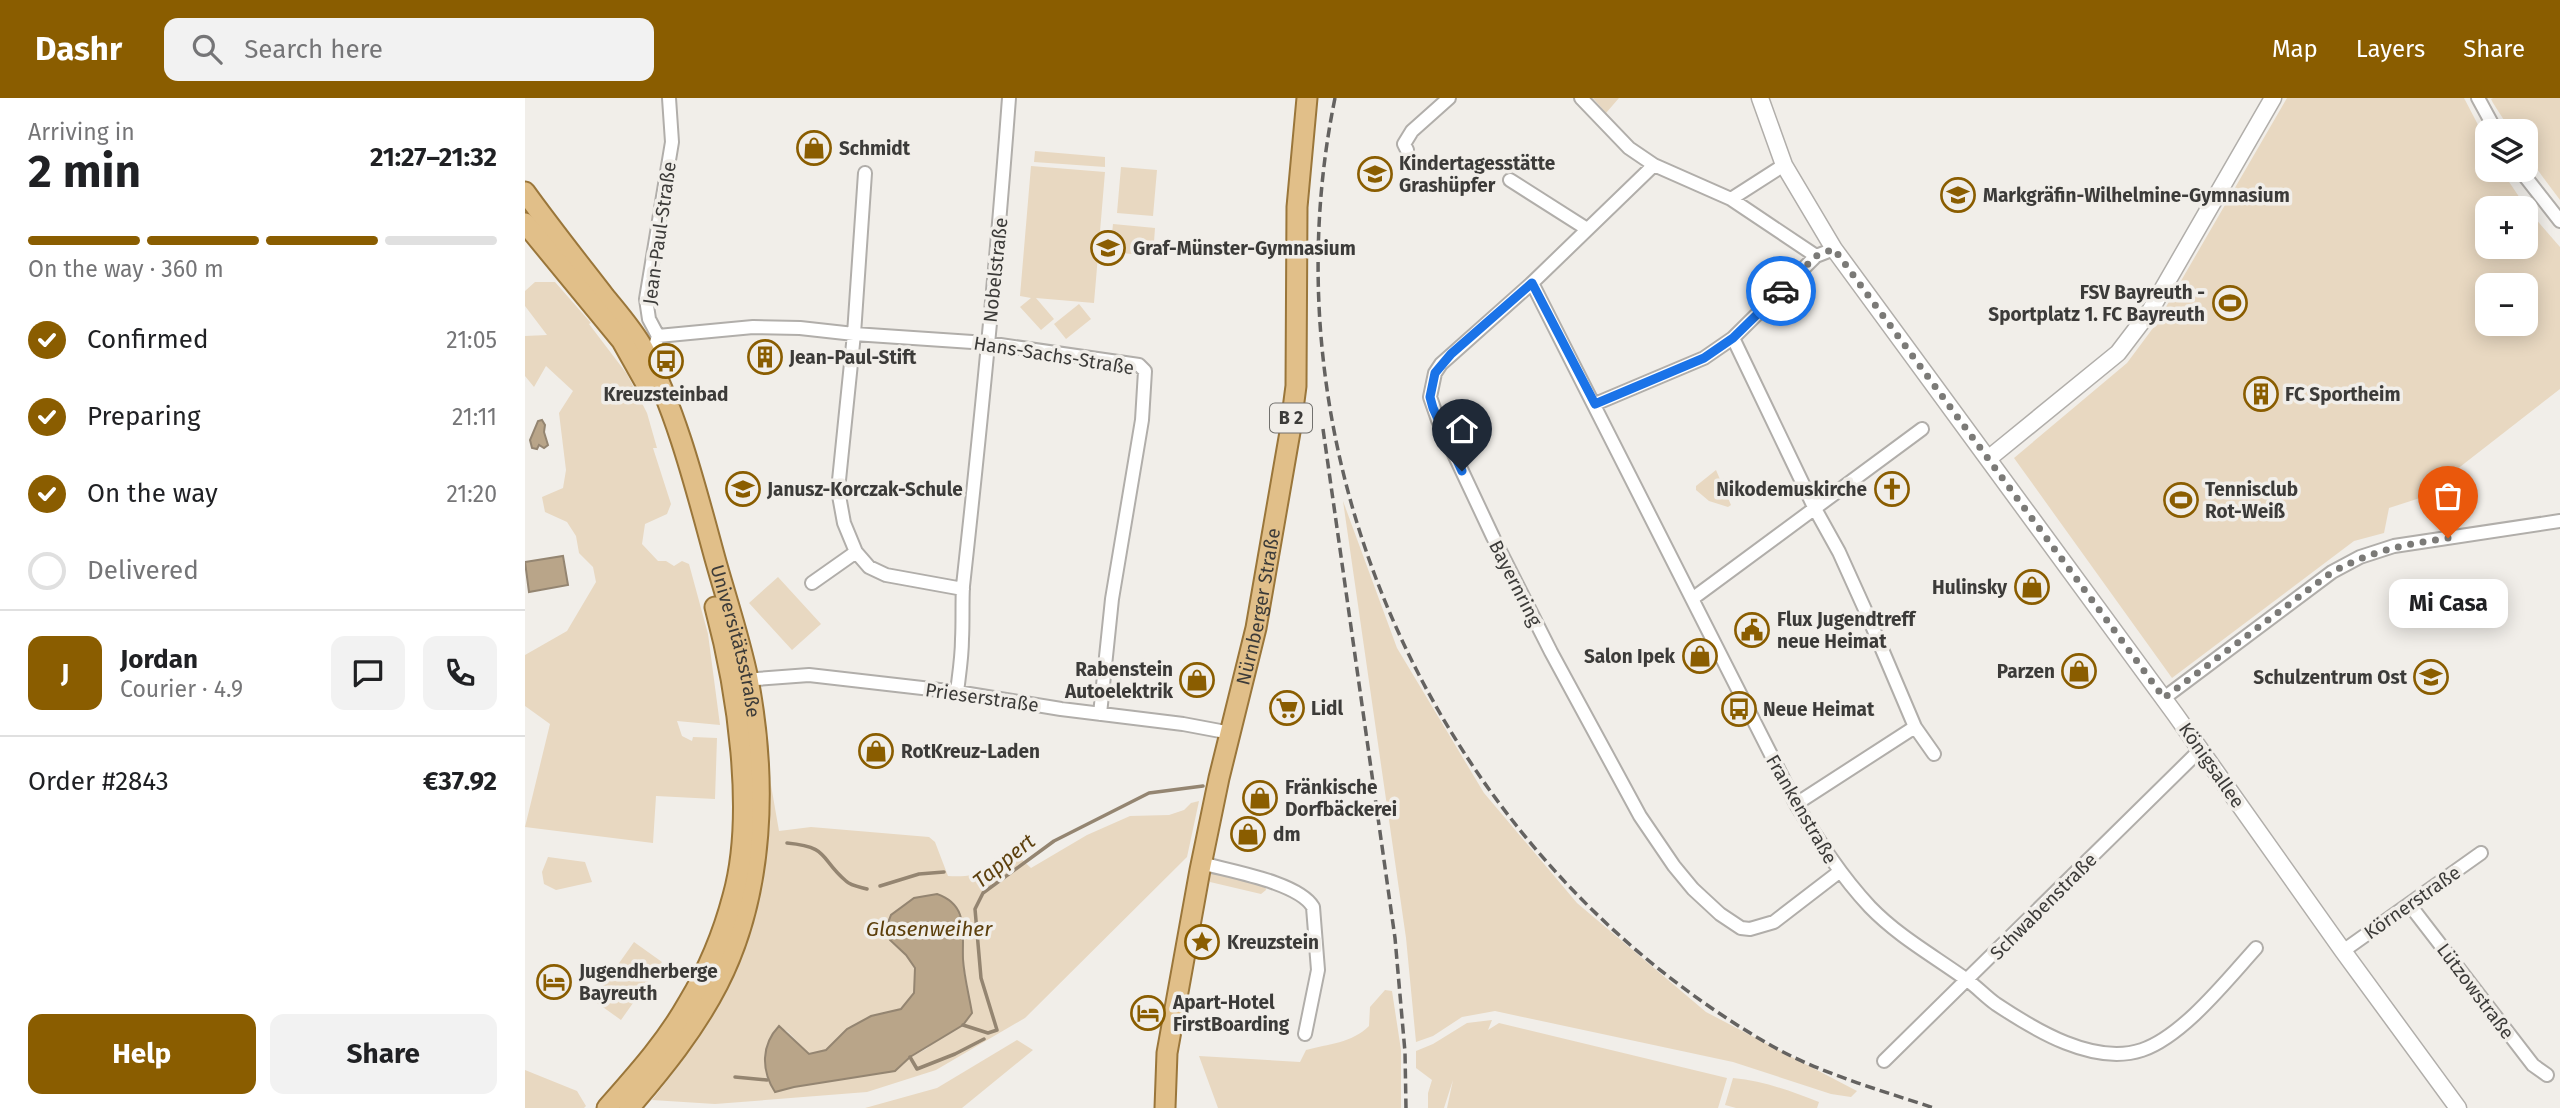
<!DOCTYPE html>
<html lang="en">
<head>
<meta charset="utf-8">
<style>
	:root { --surface:#fff; --page:#f2f2f2; --text:#202124; --muted:#757577; --line:#e0e0e0; --accent:#8a5d00 }
	body { margin:0; font-family:"Fira Sans",sans-serif; background:var(--page); color:var(--text); height:100vh; display:flex; flex-direction:column; font-size:26px; white-space:nowrap }
	* { box-sizing:border-box; margin:0 }
	p { font-size:23px; color:var(--muted) }
	.icon { flex:none; width:38px; height:38px; fill:none; stroke:currentColor; stroke-width:2; stroke-linecap:round; stroke-linejoin:round }
	.map { position:relative; flex:1; overflow:hidden }
	.panel { display:flex; flex-direction:column; background:var(--surface); width:525px }
	.panel>* { flex:none }
	.tools { position:absolute; left:1950px; top:21px; display:grid; gap:14px }
	.tools a { display:grid; place-items:center; width:63px; height:63px; border-radius:14px; background:var(--surface); box-shadow:0 4px 18px #0003; font-size:35px }
	.pin { position:absolute; display:grid; place-items:center; width:60px; height:60px; color:#fff; margin:-72px -30px; border-radius:50% 50% 50% 0; rotate:-45deg; box-shadow:0 0 7px #0007 }
	.pin .icon { rotate:45deg }
	.courier { position:absolute; display:grid; place-items:center; width:70px; height:70px; margin:-35px; border:5px solid #1a73e8; border-radius:50%; background:#fff; color:#222; box-shadow:0 2px 9px #0007 }
	.bubble { position:absolute; height:49px; border-radius:14px; background:var(--surface); box-shadow:0 4px 18px #0003; font-size:23px; font-weight:700; line-height:49px; text-align:center }
	.summary em { font-style:normal; font-weight:700 }
	.summary div { display:flex; flex-direction:column-reverse }
	.summary { display:flex; align-items:center; justify-content:space-between; height:119px; padding:0 28px }
	h1 { font-size:46px; font-weight:700; line-height:52px }
	.bar { display:grid; grid-template-columns:repeat(4,1fr); gap:10px 7px; align-content:center; height:84px; padding:0 28px }
	.bar i { height:9px; border-radius:5px; background:var(--line) }
	.bar .active { background:var(--accent) }
	.bar p { grid-column:span 4 }
	.line { display:flex; align-items:center; gap:18px; padding:0 28px; border-top:2px solid var(--line) }
	.line div { flex:1 }
	.round { display:grid; place-items:center; flex:none; width:74px; height:74px; border-radius:14px; background:var(--page) }
	ol { padding:0 28px; list-style:none }
	li { display:flex; align-items:center; gap:21px; height:77px }
	li p { margin-inline-start:auto }
	li .icon { padding:7px; border-radius:50%; background:var(--accent); color:#fff; stroke-width:4 }
	li:last-child { color:var(--muted) }
	li i { width:38px; height:38px; border:4px solid var(--line); border-radius:50% }
	.cta { display:flex; gap:14px; margin-top:auto; padding:14px 28px }
	.cta a { flex:1; height:80px; border-radius:14px; background:var(--accent); color:#fff; font-size:28px; font-weight:700; line-height:80px; text-align:center }
	.cta a+a { background:var(--page); color:var(--text) }
	header { display:flex; align-items:center; gap:42px; box-sizing:border-box; height:98px; padding:0 35px; background:var(--accent); color:#fff }
	header strong { font-size:33px }
	nav { display:flex; gap:38px; margin-inline-start:auto; font-size:24px }
	.search { width:490px; height:63px; background:var(--page); display:flex; align-items:center; gap:18px; box-sizing:border-box; padding:0 24px; border-radius:14px; color:var(--muted); font-size:26px }
	main { display:flex; flex:1; min-height:0 }
	.map>svg:first-child { display:block }
	.green { fill:#e8d8c1; fill-rule:evenodd }
	.water { fill:#b9a589; stroke:#948571; stroke-width:2 }
	.lines { fill:none; stroke-linecap:round; stroke-linejoin:round }
	.stream { stroke:#948571; stroke-width:3.5 }
	.street-casing { stroke:#b1aeaa; stroke-width:16 }
	.secondary-casing { stroke:#b1aeaa; stroke-width:19 }
	.primary-casing { stroke:#9a763a; stroke-width:23 }
	.street { stroke:#fff; stroke-width:12 }
	.secondary { stroke:#fff; stroke-width:16 }
	.primary { stroke:#e1bf89; stroke-width:19 }
	.rail { stroke:#646260; stroke-width:3.5; stroke-dasharray:10 5; stroke-linecap:butt }
	.done { stroke:#7b7a77; stroke-width:7; stroke-dasharray:0 12.6 }
	.route { stroke:#1a73e8; stroke-width:9 }
	.labels { text-anchor:middle; stroke-width:7; stroke-linejoin:round; paint-order:stroke }
	.shield { fill:#f1eee9; stroke:#72716e; stroke-width:2 }
	.shield-label { font-size:18px; font-weight:bold; fill:#3c3b39 }
	.poi-label { font-size:19px; font-weight:bold; fill:#3c3b39; stroke:#f1eee9; text-anchor:start }
	.street-label { font-size:19px; fill:#3c3b39; stroke:#f1eee9 }
	.water-label { font-size:21px; font-style:italic; fill:#5c3f0c; stroke:#f1eee9 }
</style>
</head>
<body>
<header>
<strong>Dashr</strong>
<div class="search"><svg class="icon" aria-label="search" viewBox="0 0 24 24"><circle cx="10" cy="10" r="6"/><path d="M15 15l6 6"/></svg>Search here</div>
<nav><a>Map</a><a>Layers</a><a>Share</a></nav>
</header>
<main>
<section class="panel">
<div class="summary"><div><h1>2 min</h1><p>Arriving in</p></div><em>21:27–21:32</em></div>
<div class="bar"><i class="active"></i><i class="active"></i><i class="active"></i><i></i><p>On the way · 360 m</p></div>
<ol>
<li><svg class="icon" aria-label="check" viewBox="0 0 24 24"><path d="M5 12l5 5 9-10"/></svg>Confirmed<p>21:05</p></li>
<li><svg class="icon" aria-label="check" viewBox="0 0 24 24"><path d="M5 12l5 5 9-10"/></svg>Preparing<p>21:11</p></li>
<li><svg class="icon" aria-label="check" viewBox="0 0 24 24"><path d="M5 12l5 5 9-10"/></svg>On the way<p>21:20</p></li>
<li><i></i>Delivered</li>
</ol>
<div class="line" style="height:126px"><b class="round" style="background:var(--accent);color:#fff">J</b><div><b>Jordan</b><p>Courier · 4.9</p></div><a class="round"><svg class="icon" aria-label="chat" viewBox="0 0 24 24"><path d="M4 5h16v11H9l-5 4z"/></svg></a><a class="round"><svg class="icon" aria-label="phone" viewBox="0 0 24 24"><path d="M5 4h4l2 5-3 2q2 4 5 5l2-3 5 2v4C11 20 4 13 5 4z"/></svg></a></div>
<div class="line" style="height:91px"><div>Order #2843</div><b>€37.92</b></div>
<div class="cta"><a>Help</a><a>Share</a></div>
</section>
<div class="map">
<svg width="2035" height="1010" viewBox="0 0 2035 1010">
	<rect width="100%" height="100%" fill="#f1eee9"/>
	<path class="green" d="M1068 0H1094L1081 15Z
		M1762 0H1939L1962 44V72H1976L2003 112 2035 149V291L1895 400 1864 410 1859 435 1829 443 1647 580 1489 360 1602 265 1631 226ZM1962 110H2000V149H1962ZM1962 187H2000V226H1962Z
		M1968 0H2035V102L2000 55V33H1986L1968 5 1966 1Z
		M510 53 580 59V69L509 64Z
		M506 68 580 74 569 205 511 200 529 221 516 232 495 209 506 200 495 198Z
		M596 69 632 72 628 118 592 115Z
		M588 126 630 130 628 158 585 154Z
		M10 184H30L66 225 64 226 102 276 122 315 132 350H128L146 406 142 416 120 426 117 446 133 463H141L149 468 157 463 164 466 183 536 195 627 152 623 157 638 167 643 168 639 192 640 190 701 131 698 128 745 0 729 25 626 0 608V557L42 533 71 484 68 469 54 455 51 438 42 424 20 414 17 399 38 390 41 372 34 315 48 293 21 268 9 289 0 278V238L22 237 0 208V193Z
		M554 206 566 221 541 241 529 226Z
		M1191 372 1206 407 1203 409 1184 403 1171 392V388Z
		M818 403 872 550 959 695 1052 805 1181 914 1332 993 1326 999 1306 996 1208 964 970 913 937 919 908 938 891 944 881 840Z
		M253 479 296 526 267 552 224 505Z
		M241 670H243L254 733 286 729 404 739 410 744 423 778C453 780 466 772 489 754L506 770 562 737 605 718 644 717 659 712 666 705 674 703 662 759 500 920 411 972 342 994 190 1006 127 1002 152 970 184 923 214 857ZM412 796 422 800 439 842 438 861 447 915 401 951 385 959 370 973 269 989 242 982C240 960 238 945 253 928L263 934 284 956 301 952 322 931 346 918 376 911 389 895 390 870 381 857 365 842 361 830 366 817 389 800Z
		M23 759 60 764 67 784 31 792 19 786 17 774Z
		M690 772 740 786 741 792 736 796 685 784 684 777Z
		M109 844 137 864 96 922 68 902Z
		M860 892 867 893 876 952V1010H693L674 958 775 964 781 952C803 946 827 945 844 928L845 909Z
		M967 922 963 932 974 925 1202 980 1193 1010H922L928 982 919 1010H903V995L907 982 891 970V953L908 946 942 925Z
		M492 942 508 952 437 1010H340L412 990Z
		M0 972 52 993 61 1008 59 1010H0Z
		M1208 980C1239 983 1266 993 1294 1004L1292 1010H1211L1200 1007Z"/>
	<path class="water" d="M17 322 20 327 19 334 23 347 19 350 14 347 12 351 7 350 5 342 13 323Z
		M38 458 43 487 4 494 0 464Z
		M412 796C444 807 437 834 438 861 439 878 444 897 447 915L438 927 385 959 370 973 269 989 250 994C236 972 236 947 254 928L284 956 301 952 322 931 346 918 376 911 389 895 390 870 381 857 365 842 361 830 366 817 389 800Z"/>
	<g class="lines">
		<path class="stream" d="M262 745C305 749 294 760 321 783 326 788 335 789 342 791
			M355 788 394 776 419 774
			M438 927 463 935 472 932 456 880 450 811 458 795 529 743 624 695 678 688
			M385 959 392 971 430 956 459 941
			M210 979 242 982"/>
		<g class="street-casing">
			<path id="street" d="M1056 0 1104 50 1129 67 1206 101 1291 158
				M1953 0 1971 33
				M882 52 879 46 887 33 924 0
				M1129 67 1007 185 916 266 910 275 905 299 913 322 968 439 1026 554 1115 718 1149 768 1168 791 1195 816 1216 830 1225 831 1249 824 1314 774
				M1995 72 2035 123
				M340 75 329 236 313 392 319 425 331 454 344 469 361 477 438 491
				M985 82 1062 131
				M1206 101 1259 67
				M1007 185 1271 706C1294 743 1315 777 1345 809 1374 839 1409 858 1442 882 1452 889 1461 899 1471 906 1510 932 1569 968 1617 952 1658 938 1702 882 1731 850
				M133 238 228 229 275 230 329 236 462 245 614 267 620 273 617 322 587 501 575 616
				M1208 240 1289 409 1314 454 1342 516 1390 629 1409 656
				M125 265 133 238 124 221 121 201 147 44 144 0
				M1070 306 1179 260 1208 240 1291 158 1309 151
				M287 485 331 454
				M1167 501 1397 331
				M218 582 284 577 432 594 536 611 658 626 706 635
				M432 594C434 577 437 559 437 541 438 524 437 506 438 488 456 325 472 163 484 0
				M1639 600 1807 474 1835 459 1869 448 2035 423
				M1271 706 1390 629
				M676 765C704 773 773 784 788 809L793 872 780 936
				M1884 806 2008 967 2022 977
				M1818 853 1956 755
				M1359 963 1676 651"/>
		</g>
		<g class="secondary-casing">
			<path id="secondary" d="M1235 0 1259 67 1309 151 1650 616 1818 853 1933 1010
				M1463 361 1593 255 1625 213 1748 0"/>
		</g>
		<g class="primary-casing">
			<g id="primary">
				<path id="s1" d="M0 94C26 130 53 164 80 199 93 215 108 232 118 250 152 313 172 395 191 464 202 503 215 542 223 581 242 681 240 794 193 886 170 931 137 972 104 1010"/>
				<path d="M0 125 97 243 120 284"/>
				<path d="M82 1010C111 977 141 944 163 905 183 872 198 836 208 798 231 716 212 591 190 509"/>
				<path id="s2" d="M640 1010 642 955 675 772 694 680 731 530 765 334 771 288 772 109 782 0"/>
			</g>
		</g>
		<use href="#street" class="street"/>
		<use href="#secondary" class="secondary"/>
		<use href="#primary" class="primary"/>
		<path class="rail" d="M810 0C734 371 920 761 1247 948 1297 976 1355 992 1409 1010
			M798 331 870 840 880 954 881 1010"/>
	</g>
	<g class="lines">
		<path class="done" d="M1256 193 1291 158 1309 151 1639 600 1807 474C1849 452 1878 447 1923 440"/>
		<path class="route" d="M937 373 908 310 905 299 910 275 926 256 1007 185 1070 306 1179 260 1208 240 1256 193"/>
	</g>
	<defs>
		<g id="shop-ring" transform="scale(1.75)"><circle r="9.5" fill="#f1eee9" stroke="#8a5d00" stroke-width="1.5"/><path d="M-5-2.5h2.3a2.7 3.5 0 0 1 5.4 0H5L5.5 6h-11ZM-1.5-2.5h3a1.5 2.3 0 0 0-3 0Z" fill="#8a5d00"/></g>
		<g id="school-ring" transform="scale(1.75)"><circle r="9.5" fill="#f1eee9" stroke="#8a5d00" stroke-width="1.5"/><path d="M0-5L7-2L0 1L-7-2ZM-4 1L0 2.5L4 1V4Q0 6-4 4Z" fill="#8a5d00"/></g>
		<g id="stadium-ring" transform="scale(1.75)"><circle r="9.5" fill="#f1eee9" stroke="#8a5d00" stroke-width="1.5"/><path d="M0-5a6.5 5 0 1 0 0 10a6.5 5 0 1 0 0-10ZM-3.5-1.8h7v3.6h-7Z" fill="#8a5d00"/></g>
		<g id="building-ring" transform="scale(1.75)"><circle r="9.5" fill="#f1eee9" stroke="#8a5d00" stroke-width="1.5"/><path d="M-4-6H4V6H1V3H-1V6H-4ZM-2.5-4.3h1.7v1.8h-1.7ZM.8-4.3h1.7v1.8H.8ZM-2.5-1h1.7V.8h-1.7ZM.8-1h1.7V.8H.8Z" fill="#8a5d00"/></g>
		<g id="bus-ring" transform="scale(1.75)"><circle r="9.5" fill="#f1eee9" stroke="#8a5d00" stroke-width="1.5"/><path d="M-5-6H5V4H4V6H2V4H-2V6H-4V4H-5ZM-3.5-4V0h7V-4ZM-3.5 1.2v1.5H-2V1.2ZM2 1.2v1.5H3.5V1.2Z" fill="#8a5d00"/></g>
		<g id="church-ring" transform="scale(1.75)"><circle r="9.5" fill="#f1eee9" stroke="#8a5d00" stroke-width="1.5"/><path d="M-1.2-6h2.4v3.5h3.3v2.4h-3.3V6h-2.4V-.1h-3.3v-2.4h3.3Z" fill="#8a5d00"/></g>
		<g id="civic-ring" transform="scale(1.75)"><circle r="9.5" fill="#f1eee9" stroke="#8a5d00" stroke-width="1.5"/><path d="M-.6-6.5H3V-4.5H.6V-3L4-1V1h2V6H-6V1h2V-1L-.6-3ZM-1.2 2.5V6h2.4V2.5Z" fill="#8a5d00"/></g>
		<g id="supermarket-ring" transform="scale(1.75)"><circle r="9.5" fill="#f1eee9" stroke="#8a5d00" stroke-width="1.5"/><path d="M-6-5.5h2.5l.6 2H6L4.5 2H-2.5L-4.4-4H-6ZM-1.5 3.2a1.3 1.3 0 1 0 .1 0ZM3 3.2a1.3 1.3 0 1 0 .1 0Z" fill="#8a5d00"/></g>
		<g id="sight-ring" transform="scale(1.75)"><circle r="9.5" fill="#f1eee9" stroke="#8a5d00" stroke-width="1.5"/><path d="M0-6L1.8-2.2L6-1.7L2.9 1.2L3.7 5.4L0 3.3L-3.7 5.4L-2.9 1.2L-6-1.7L-1.8-2.2Z" fill="#8a5d00"/></g>
		<g id="hotel-ring" transform="scale(1.75)"><circle r="9.5" fill="#f1eee9" stroke="#8a5d00" stroke-width="1.5"/><path d="M-6-4.5h1.5V1H6V5H4.5V3h-9V5H-6ZM-4 0a1.8 1.8 0 1 1 3.6 0ZM.5 0V-2.5h3Q6-2.5 6 0Z" fill="#8a5d00"/></g>
	</defs>
	<g fill-rule="evenodd">
		<use href="#shop-ring" x="289" y="50"/>
		<use href="#school-ring" x="850" y="76"/>
		<use href="#school-ring" x="1433" y="97"/>
		<use href="#school-ring" x="583" y="150"/>
		<use href="#stadium-ring" x="1705" y="205"/>
		<use href="#building-ring" x="240" y="259"/>
		<use href="#bus-ring" x="141" y="263"/>
		<use href="#building-ring" x="1736" y="296"/>
		<use href="#school-ring" x="218" y="391"/>
		<use href="#church-ring" x="1367" y="391"/>
		<use href="#stadium-ring" x="1656" y="402"/>
		<use href="#shop-ring" x="1507" y="489"/>
		<use href="#civic-ring" x="1227" y="532"/>
		<use href="#shop-ring" x="1175" y="558"/>
		<use href="#shop-ring" x="1554" y="573"/>
		<use href="#school-ring" x="1906" y="579"/>
		<use href="#shop-ring" x="672" y="582"/>
		<use href="#supermarket-ring" x="762" y="610"/>
		<use href="#bus-ring" x="1214" y="611"/>
		<use href="#shop-ring" x="351" y="653"/>
		<use href="#shop-ring" x="735" y="700"/>
		<use href="#shop-ring" x="723" y="736"/>
		<use href="#sight-ring" x="677" y="844"/>
		<use href="#hotel-ring" x="29" y="884"/>
		<use href="#hotel-ring" x="623" y="915"/>
	</g>
	<g class="labels">
		<rect class="shield" x="745" y="305.5" width="42" height="29" rx="5"/>
		<g class="shield-label">
			<text x="766" y="326">B 2</text>
		</g>
		<g class="poi-label">
			<text x="314" y="57">Schmidt</text>
			<text x="874" y="72">Kindertagesstätte<tspan x="874" dy="22">Grashüpfer</tspan></text>
			<text x="1458" y="104">Markgräfin-Wilhelmine-Gymnasium</text>
			<text x="608" y="157">Graf-Münster-Gymnasium</text>
			<text x="1680" y="201" text-anchor="end">FSV Bayreuth -<tspan x="1680" dy="22">Sportplatz 1. FC Bayreuth</tspan></text>
			<text x="264" y="266">Jean-Paul-Stift</text>
			<text x="141" y="303" text-anchor="middle">Kreuzsteinbad</text>
			<text x="1760" y="303">FC Sportheim</text>
			<text x="242" y="398">Janusz-Korczak-Schule</text>
			<text x="1342" y="398" text-anchor="end">Nikodemuskirche</text>
			<text x="1680" y="398">Tennisclub<tspan x="1680" dy="22">Rot-Weiß</tspan></text>
			<text x="1482" y="496" text-anchor="end">Hulinsky</text>
			<text x="1252" y="528">Flux Jugendtreff<tspan x="1252" dy="22">neue Heimat</tspan></text>
			<text x="1150" y="565" text-anchor="end">Salon Ipek</text>
			<text x="648" y="578" text-anchor="end">Rabenstein<tspan x="648" dy="22">Autoelektrik</tspan></text>
			<text x="1530" y="580" text-anchor="end">Parzen</text>
			<text x="1882" y="586" text-anchor="end">Schulzentrum Ost</text>
			<text x="786" y="617">Lidl</text>
			<text x="1238" y="618">Neue Heimat</text>
			<text x="376" y="660">RotKreuz-Laden</text>
			<text x="760" y="696">Fränkische<tspan x="760" dy="22">Dorfbäckerei</tspan></text>
			<text x="748" y="743">dm</text>
			<text x="702" y="851">Kreuzstein</text>
			<text x="54" y="880">Jugendherberge<tspan x="54" dy="22">Bayreuth</tspan></text>
			<text x="648" y="911">Apart-Hotel<tspan x="648" dy="22">FirstBoarding</tspan></text>
		</g>
		<g class="street-label">
			<text transform="translate(134 135) rotate(-82)" y="7">Jean-Paul-Straße</text>
			<text transform="translate(470 172) rotate(-84)" y="7">Nobelstraße</text>
			<text transform="translate(529 257) rotate(9)" y="7">Hans-Sachs-Straße</text>
			<text transform="translate(991 485) rotate(63)" y="7">Bayernring</text>
			<text dy="7" stroke="none"><textPath href="#s2" startOffset="511">Nürnberger Straße</textPath></text>
			<text dy="7" stroke="none"><textPath href="#s1" startOffset="504">Universitätsstraße</textPath></text>
			<text transform="translate(457 599) rotate(8)" y="7">Prieserstraße</text>
			<text transform="translate(1687 667) rotate(55)" y="7">Königsallee</text>
			<text transform="translate(1277 711) rotate(60)" y="7">Frankenstraße</text>
			<text transform="translate(1887 804) rotate(-35)" y="7">Körnerstraße</text>
			<text transform="translate(1518 808) rotate(-45)" y="7">Schwabenstraße</text>
			<text transform="translate(1951 893) rotate(53)" y="7">Lützowstraße</text>
		</g>
		<g class="water-label">
			<text transform="translate(479 763) rotate(-39)" y="7">Tappert</text>
			<text x="404" y="838">Glasenweiher</text>
		</g>
	</g>
</svg>
<div class="tools">
<a><svg class="icon" aria-label="layers" viewBox="0 0 24 24"><path d="M12 4l9 5-9 5-9-5zM3 14l9 5 9-5"/></svg></a>
<a>+</a>
<a>−</a>
</div>
<div class="pin" style="left:1923px;top:440px;background:#ea580c"><svg class="icon" aria-label="bag" viewBox="0 0 24 24"><path d="M5 8h14l-1 12H6zM9 8a3 3 0 0 1 6 0"/></svg></div>
<div class="pin" style="left:937px;top:373px;background:#1f2937"><svg class="icon" aria-label="home" viewBox="0 0 24 24"><path d="M3 11l9-7 9 7M6 9v11h12V9"/></svg></div>
<div class="courier" style="left:1256px;top:193px"><svg class="icon" aria-label="car" viewBox="0 0 24 24"><path d="M5 17H2v-5l4-1 3-4h7l3 4 3 1v5h-3M9 17h6M6 11h13"/><circle cx="7" cy="17" r="2"/><circle cx="17" cy="17" r="2"/></svg></div>
<div class="bubble" style="left:1864px;top:481px;width:119px">Mi Casa</div>
</div>
</main>
</body>
</html>
